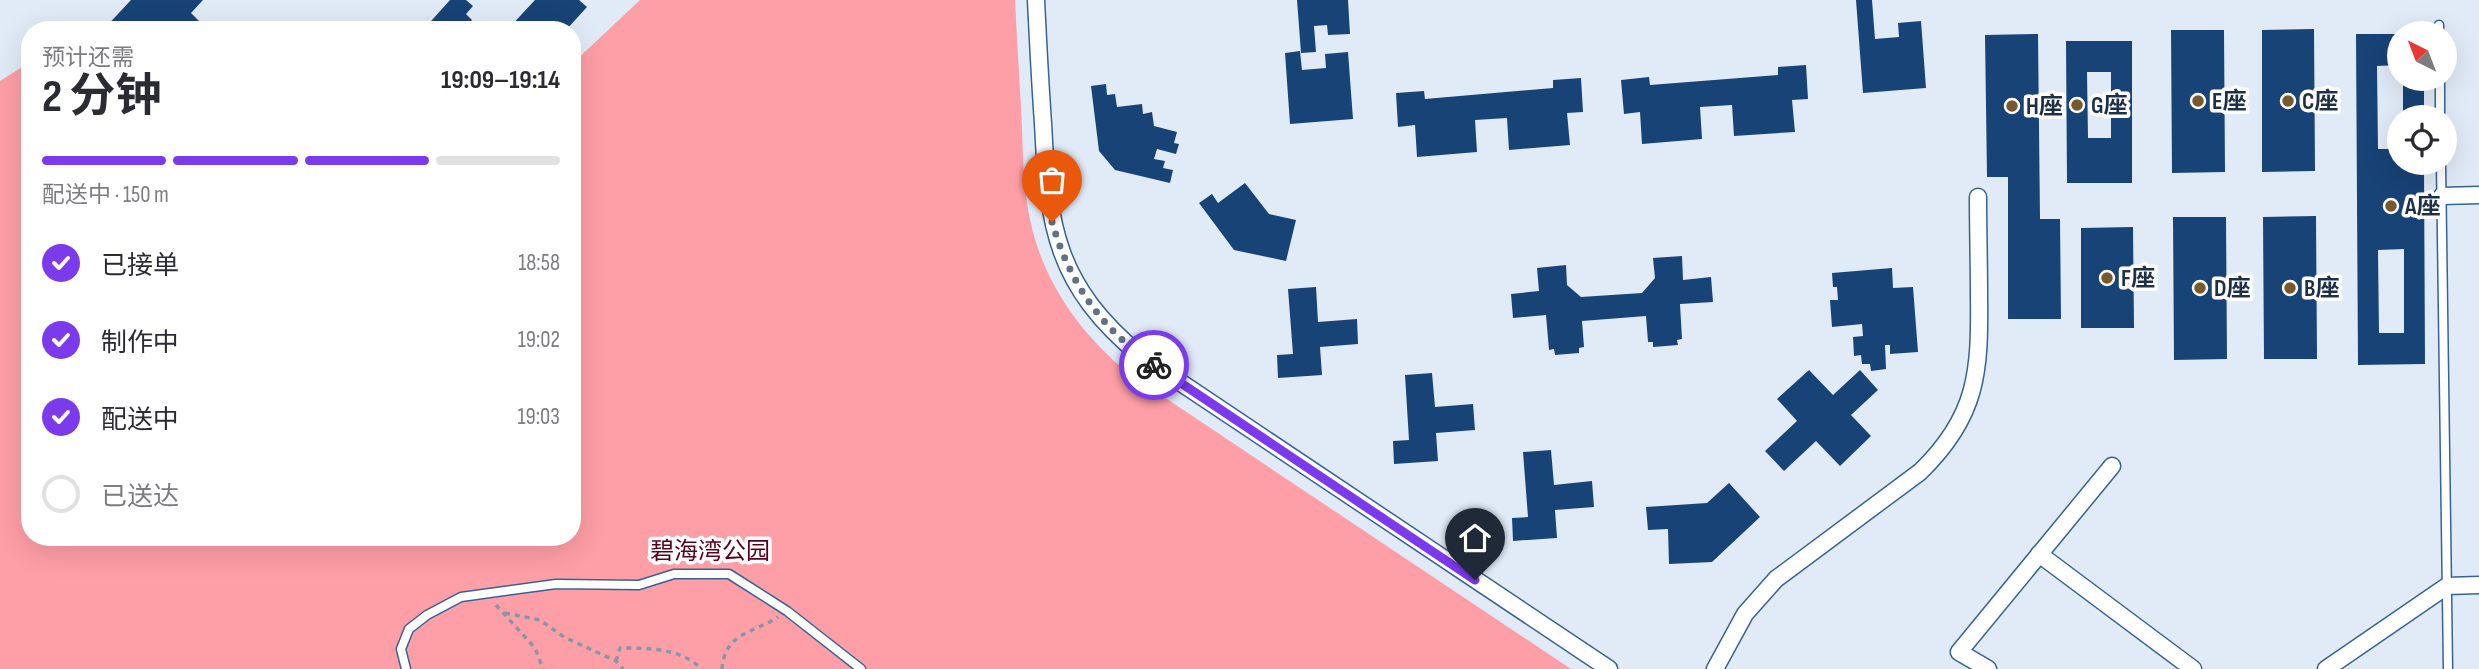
<!DOCTYPE html>
<html lang="zh">
<head>
<meta charset="utf-8">
<style>
	:root { --surface:#fff; --page:#f2f2f3; --text:#2b2b33; --muted:#7c7c81; --line:#e1e1e2; --accent:#7c3aed }
	body { margin:0; font-family:"Sofia Sans Condensed","Noto Sans SC",sans-serif; background:var(--page); color:var(--text); height:100vh; display:flex; flex-direction:column; font-size:26px; white-space:nowrap }
	* { box-sizing:border-box; margin:0 }
	p { font-size:23px; color:var(--muted) }
	.icon { flex:none; width:38px; height:38px; fill:none; stroke:currentColor; stroke-width:2; stroke-linecap:round; stroke-linejoin:round }
	.map { position:relative; flex:1; overflow:hidden }
	.side { position:absolute; left:21px; top:21px; width:560px; height:525px; display:flex; flex-direction:column; background:var(--surface); border-radius:28px; box-shadow:0 7px 28px #0002 }
	.side>* { flex:none }
	.needle { width:46px; rotate:318deg }
	.controls { position:absolute; left:2387px; top:21px; display:grid; gap:14px }
	.controls a { display:grid; place-items:center; width:70px; height:70px; border-radius:50%; background:var(--surface); box-shadow:0 7px 28px #0002; font-size:35px }
	.pin { position:absolute; display:grid; place-items:center; width:60px; height:60px; color:#fff; margin:-72px -30px; border-radius:50% 50% 50% 0; rotate:-45deg; box-shadow:0 0 7px #0007 }
	.pin .icon { rotate:45deg }
	.courier { position:absolute; display:grid; place-items:center; width:70px; height:70px; margin:-35px; border:5px solid #7c3aed; border-radius:50%; background:#fff; color:#222; box-shadow:0 2px 9px #0007 }
	.head em { font-style:normal; font-weight:700 }
	.head div { display:flex; flex-direction:column-reverse }
	.head { display:flex; align-items:center; justify-content:space-between; height:119px; padding:0 21px }
	h1 { font-size:46px; font-weight:700; line-height:52px }
	.bar { display:grid; grid-template-columns:repeat(4,1fr); gap:10px 7px; align-content:center; height:84px; padding:0 21px }
	.bar i { height:9px; border-radius:5px; background:var(--line) }
	.bar .on { background:var(--accent) }
	.bar p { grid-column:span 4 }
	ol { padding:0 21px; list-style:none }
	li { display:flex; align-items:center; gap:21px; height:77px }
	li p { margin-inline-start:auto }
	li .icon { padding:7px; border-radius:50%; background:var(--accent); color:#fff; stroke-width:4 }
	li:last-child { color:var(--muted) }
	li i { width:38px; height:38px; border:4px solid var(--line); border-radius:50% }
	.map>svg:first-child { display:block }
	.green { fill:#fe9ea6 }
	.building { fill:#184377; fill-rule:evenodd }
	.lines { fill:none; stroke-linecap:round; stroke-linejoin:round }
	.service-casing { stroke:#376298; stroke-width:11 }
	.minor-casing { stroke:#376298; stroke-width:19 }
	.path { stroke:#8896a7; stroke-width:3.5; stroke-dasharray:5 5; stroke-linecap:butt }
	.service { stroke:#fff; stroke-width:8 }
	.minor { stroke:#fff; stroke-width:16 }
	.done { stroke:#627185; stroke-width:7; stroke-dasharray:0 12.6 }
	.route { stroke:#7c3aed; stroke-width:9 }
	.poi-dot { fill:#77592d; stroke:#fff; stroke-width:2.5 }
	.labels { text-anchor:middle; stroke-width:7; stroke-linejoin:round; paint-order:stroke }
	.poi-label { font-size:24px; font-weight:bold; fill:#1d3048; stroke:#fff; text-anchor:start }
	.park-label { font-size:24px; fill:#580018; stroke:#fff }
</style>
</head>
<body>
<div class="map">
<svg width="2479" height="669" viewBox="0 0 2479 669">
	<rect width="100%" height="100%" fill="#e1ebf7"/>
	<path class="green" d="M640 0H1015C1017 43 1020 85 1022 128 1023 153 1023 178 1027 203 1037 273 1075 329 1128 373L1571 669H0V81L30 62V537H572V64Z"/>
	<path class="building" d="M131 0H203L191 13 208 30H103Z
		M450 0H466L473 6 466 14 472 20 463 30H423Z
		M535 0H579L587 7 566 30H507Z
		M1297 0H1348L1350 34 1328 35 1327 25 1314 26 1316 52 1301 53Z
		M1856 0H1872L1875 39 1899 37 1898 23 1921 21 1926 88 1863 93Z
		M2314 29 2315 171 2262 172V30Z
		M2171 30H2224L2225 172 2172 173Z
		M2038 34 2040 219H2060L2061 319H2008V177H1987L1985 35Z
		M2356 34H2399V65L2377 66 2378 149H2399V163H2424L2425 364 2358 365ZM2404 249V333H2379L2378 250Z
		M2066 41H2132V183H2067ZM2087 72H2111V138H2088Z
		M1300 51 1302 70 1326 68 1325 54 1348 52 1353 119 1290 124 1285 53Z
		M1806 65 1808 99 1792 100 1795 132 1734 136 1732 105 1700 107 1702 139 1642 144 1640 112 1624 114 1621 80 1649 77 1650 85 1778 75V67Z
		M1581 78 1583 112 1567 113 1570 145 1509 150 1507 118 1475 120 1477 152 1417 157 1415 125 1398 127 1396 93 1424 91 1425 99 1553 88V80Z
		M2403 79H2424V117H2403Z
		M1106 84 1107 95 1115 94 1117 107 1142 104 1143 114 1152 112 1154 126 1177 132 1174 143 1179 144 1176 154 1157 149 1154 159 1165 161 1163 168 1173 170 1170 183 1115 170 1099 151 1091 86Z
		M1245 183 1269 214 1296 220 1286 261 1234 250 1199 203 1212 194 1218 203Z
		M2316 216 2317 359H2264L2263 217Z
		M2173 217H2226L2227 359 2174 360Z
		M2133 227 2134 328H2081V228Z
		M1682 256 1683 280 1711 277 1713 302 1680 304 1682 339 1677 340 1678 345 1653 347V342H1648L1646 316 1582 321 1584 347 1579 348V353L1555 355 1554 349 1549 350 1546 315 1513 318 1511 294 1539 291 1537 268 1566 265 1567 285 1581 297 1642 293 1655 278 1653 258Z
		M1892 268 1893 288 1913 287 1918 352 1890 354V345H1885L1886 369 1871 371 1870 364H1862L1861 355 1854 356 1853 337 1863 336 1862 324 1832 327 1830 300H1838L1837 287H1833L1832 273Z
		M1316 287 1318 322 1357 319 1358 344 1320 347 1322 375 1278 378 1277 355 1293 354 1288 289Z
		M1809 370 1833 395 1860 370 1878 390 1851 415 1871 436 1840 466 1816 441 1784 471 1765 451 1797 421 1777 399Z
		M1432 373 1435 407 1473 404 1475 430 1436 433 1438 461 1394 464 1393 441 1409 440 1405 375Z
		M1551 450 1554 485 1592 481 1594 507 1555 510 1557 538 1513 541 1512 518 1528 517 1523 452Z
		M1729 483 1760 517 1712 562 1669 564 1668 529 1648 530 1646 507 1707 503Z"/>
	<g class="lines">
		<g class="service-casing">
			<path id="service" d="M2439 25V33
				M2440 79V117
				M2441 163 2448 669
				M406 669 401 649 409 629 427 615 461 597 556 584 639 585 674 574H729L787 611 861 669"/>
		</g>
		<g class="minor-casing">
			<path id="minor" d="M1036 0C1038 41 1040 82 1043 123 1048 227 1056 286 1141 356L1609 669
				M2442 196 2479 195
				M2039 554 2193 669
				M1715 669 1745 614 1776 579 1920 472C1978 416 1980 371 1979 295 1979 262 1978 230 1978 197
				M1988 669 1959 652 2112 466
				M2326 669 2447 586 2479 585"/>
		</g>
		<path class="path" d="M496 605 535 648 543 669
			M505 613 540 620 564 637 616 661 623 669
			M616 661 620 648C649 648 680 648 702 669
			M722 669C725 632 752 634 778 617"/>
		<use href="#service" class="service"/>
		<use href="#minor" class="minor"/>
	</g>
	<g class="lines">
		<path class="done" d="M1052 222C1069 282 1102 330 1154 365"/>
		<path class="route" d="M1154 365 1475 580"/>
	</g>
	<g class="poi-dot">
		<circle cx="2198" cy="101" r="7"/>
		<circle cx="2288" cy="101" r="7"/>
		<circle cx="2077" cy="105" r="7"/>
		<circle cx="2012" cy="106" r="7"/>
		<circle cx="2391" cy="206" r="7"/>
		<circle cx="2107" cy="278" r="7"/>
		<circle cx="2200" cy="288" r="7"/>
		<circle cx="2290" cy="288" r="7"/>
	</g>
	<g class="labels">
		<g class="poi-label">
			<text x="2212" y="109">E座</text>
			<text x="2302" y="109">C座</text>
			<text x="2091" y="113">G座</text>
			<text x="2026" y="114">H座</text>
			<text x="2405" y="214">A座</text>
			<text x="2121" y="286">F座</text>
			<text x="2214" y="296">D座</text>
			<text x="2304" y="296">B座</text>
		</g>
		<g class="park-label">
			<text x="710" y="559">碧海湾公园</text>
		</g>
	</g>
</svg>
<div class="controls">
<a><svg class="needle" viewBox="-14 -14 28 28"><path d="M0-13l5 13h-10z" fill="#e53935"/><path d="M0 13l5-13h-10z" fill="#7c7c81"/></svg></a>
<a><svg class="icon" aria-label="locate" viewBox="0 0 24 24"><circle cx="12" cy="12" r="6"/><path d="M12 2v4M12 18v4M2 12h4M18 12h4"/></svg></a>
</div>
<div class="pin" style="left:1052px;top:222px;background:#ea580c"><svg class="icon" aria-label="bag" viewBox="0 0 24 24"><path d="M5 8h14l-1 12H6zM9 8a3 3 0 0 1 6 0"/></svg></div>
<div class="pin" style="left:1475px;top:580px;background:#1f2937"><svg class="icon" aria-label="home" viewBox="0 0 24 24"><path d="M3 11l9-7 9 7M6 9v11h12V9"/></svg></div>
<div class="courier" style="left:1154px;top:365px"><svg class="icon" aria-label="bike" viewBox="0 0 24 24"><circle cx="6" cy="16" r="4"/><circle cx="18" cy="16" r="4"/><path d="M6 16l4-8h5l3 8M10 8l3 8H6M13 5h3"/></svg></div>
<section class="side">
<div class="head"><div><h1>2 分钟</h1><p>预计还需</p></div><em>19:09–19:14</em></div>
<div class="bar"><i class="on"></i><i class="on"></i><i class="on"></i><i></i><p>配送中 · 150 m</p></div>
<ol>
<li><svg class="icon" aria-label="check" viewBox="0 0 24 24"><path d="M5 12l5 5 9-10"/></svg>已接单<p>18:58</p></li>
<li><svg class="icon" aria-label="check" viewBox="0 0 24 24"><path d="M5 12l5 5 9-10"/></svg>制作中<p>19:02</p></li>
<li><svg class="icon" aria-label="check" viewBox="0 0 24 24"><path d="M5 12l5 5 9-10"/></svg>配送中<p>19:03</p></li>
<li><i></i>已送达</li>
</ol>
</section>
</div>
</body>
</html>
